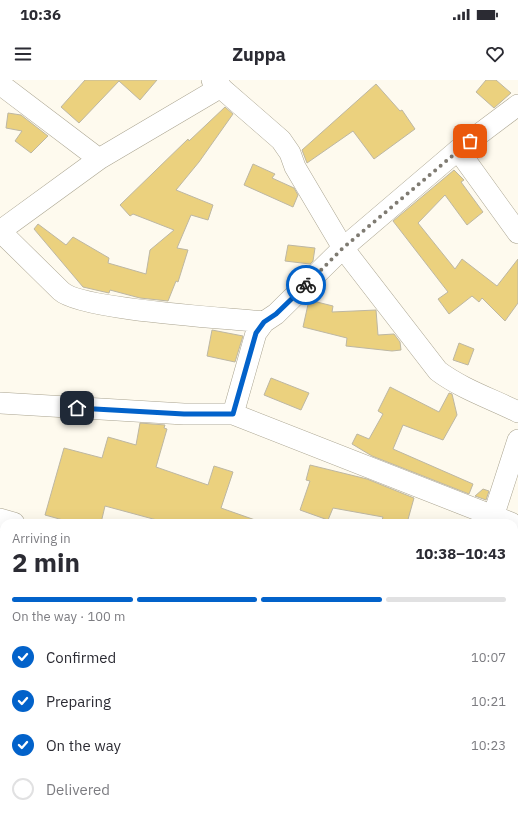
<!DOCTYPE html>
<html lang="en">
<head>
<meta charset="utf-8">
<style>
	:root { --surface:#fff; --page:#f2f2f3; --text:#2b2b33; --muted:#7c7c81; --line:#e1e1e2; --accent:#0262ca }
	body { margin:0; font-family:"IBM Plex Sans",sans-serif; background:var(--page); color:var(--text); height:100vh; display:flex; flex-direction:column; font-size:15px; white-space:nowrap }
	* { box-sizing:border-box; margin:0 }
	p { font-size:13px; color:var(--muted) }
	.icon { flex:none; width:22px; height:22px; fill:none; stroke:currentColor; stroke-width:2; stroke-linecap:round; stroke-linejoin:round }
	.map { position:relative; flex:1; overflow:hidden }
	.details { position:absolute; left:0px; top:439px; width:518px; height:300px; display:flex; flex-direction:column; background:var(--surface); border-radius:12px 12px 0 0; box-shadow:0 4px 16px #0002 }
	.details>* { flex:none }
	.pin { position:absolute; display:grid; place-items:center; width:34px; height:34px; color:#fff; margin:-17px; border-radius:8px; box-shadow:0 2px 6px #0006 }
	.courier { position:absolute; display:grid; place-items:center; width:40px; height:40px; margin:-20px; border:3px solid #0262ca; border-radius:50%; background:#fff; color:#222; box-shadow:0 1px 5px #0007 }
	.head em { font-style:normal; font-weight:700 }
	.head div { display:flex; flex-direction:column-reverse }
	.head { display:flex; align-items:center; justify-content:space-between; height:68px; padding:0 12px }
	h1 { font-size:26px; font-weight:700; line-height:30px }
	.bar { display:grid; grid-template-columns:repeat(4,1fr); gap:6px 4px; align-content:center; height:48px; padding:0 12px }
	.bar i { height:5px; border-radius:3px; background:var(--line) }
	.bar .on { background:var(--accent) }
	.bar p { grid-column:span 4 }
	ol { padding:0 12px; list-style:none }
	li { display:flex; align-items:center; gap:12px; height:44px }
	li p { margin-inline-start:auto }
	li .icon { padding:4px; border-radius:50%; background:var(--accent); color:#fff; stroke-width:4 }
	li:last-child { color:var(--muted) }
	li i { width:22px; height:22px; border:2px solid var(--line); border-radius:50% }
	.status { display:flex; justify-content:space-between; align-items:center; height:28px; padding:0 20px; background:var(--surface); direction:ltr }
	.status svg { height:11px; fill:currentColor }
	header { display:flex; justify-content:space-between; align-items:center; height:52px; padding:0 12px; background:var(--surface); font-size:18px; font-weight:700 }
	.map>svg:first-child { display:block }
	.building { fill:#ebd17e; stroke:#bdb7a3 }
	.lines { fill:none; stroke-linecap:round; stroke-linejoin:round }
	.minor-casing { stroke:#aaa490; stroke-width:22 }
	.minor { stroke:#fff; stroke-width:21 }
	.done { stroke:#7f7b72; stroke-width:4; stroke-dasharray:0 7.2 }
	.route { stroke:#0262ca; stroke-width:5 }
</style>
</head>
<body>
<div class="status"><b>10:36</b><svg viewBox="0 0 49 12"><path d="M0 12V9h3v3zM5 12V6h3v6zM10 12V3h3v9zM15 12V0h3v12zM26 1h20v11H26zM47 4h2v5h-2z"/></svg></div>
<header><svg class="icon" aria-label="menu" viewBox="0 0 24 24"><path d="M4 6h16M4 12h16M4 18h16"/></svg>Zuppa<svg class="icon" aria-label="heart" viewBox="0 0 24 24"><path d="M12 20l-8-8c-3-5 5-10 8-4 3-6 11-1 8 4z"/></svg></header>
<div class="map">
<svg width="518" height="739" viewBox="0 0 518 739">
	<rect width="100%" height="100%" fill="#fefaee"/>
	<path class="building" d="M85 0H157L140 20 119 1 79 43 61 27Z
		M486 0H496L511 13 494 28 476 12Z
		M376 4 400 31 402 30 415 49 374 79 353 51 307 83 302 70Z
		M225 27 233 34 199 82 176 110 213 125 208 140 191 135 177 168 188 170 178 202 176 201 168 221 140 218 110 210 109 213 83 207 34 149 38 144 66 165 73 157 109 178 108 183 146 194 150 170 174 150 133 134 130 136 120 125 188 59 189 61Z
		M8 33 21 35 48 56 31 73 15 61 22 51 6 48Z
		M253 84 275 94 272 98 294 108 298 115 293 127 244 105Z
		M454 90 464 100 461 102 483 132 467 145 445 115 418 143 455 189 462 179 497 206 518 179V223L505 241 482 218 479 222 472 216 449 234 438 219 448 212 393 141Z
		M288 165 315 168 313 181 310 184 285 181Z
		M309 220 333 226 332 232 376 230 378 255 394 254 400 262 401 270 392 271 346 266 347 258 303 247Z
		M212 250 243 256 235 282 207 276Z
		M459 263 474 269 468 285 453 280Z
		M271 298 309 313 301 330 264 315Z
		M390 307 439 332 449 313 452 314 457 335 443 360 403 345 393 369 473 404 469 414 372 376 352 364 357 354 369 359 383 334 378 331Z
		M140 343 165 345 164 348 167 349 156 387 208 405 214 386 233 392 221 428 258 441V443H168L105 426 101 443 80 440 79 443H74L45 435 64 368 102 378 108 357 136 365Z
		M310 385 367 399 414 418 407 443H381L383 437 333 428 328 440 300 430 310 401 306 400Z
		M483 409 489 411 486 420 475 416Z"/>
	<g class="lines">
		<g class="minor-casing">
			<path id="minor" d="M212 0 281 60 290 73 295 87 343 168 438 291C462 309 492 319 518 332
				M0 4 99 79
				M458 70 518 153
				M0 151 61 211C81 230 228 238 264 242
				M0 151 99 79 221 7
				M0 323 184 334H233L511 443
				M233 334 256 253 264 242 276 234 343 168 458 70 518 25
				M0 439 14 443
				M489 443 493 437 518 360
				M0 586 4 587
				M514 607 518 608
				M0 701H4
				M289 735 308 739
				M493 735 513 739
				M386 739 387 735"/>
		</g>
		<use href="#minor" class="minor"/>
	</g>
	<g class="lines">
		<path class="done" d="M306 205 343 168 470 61"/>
		<path class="route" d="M77 328 184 334H233L256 253 264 242 276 234 306 205"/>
	</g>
</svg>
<div class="pin" style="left:470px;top:61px;background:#ea580c"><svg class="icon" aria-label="bag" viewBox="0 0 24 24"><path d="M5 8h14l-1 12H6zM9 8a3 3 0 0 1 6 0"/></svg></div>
<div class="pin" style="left:77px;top:328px;background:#1f2937"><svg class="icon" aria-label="home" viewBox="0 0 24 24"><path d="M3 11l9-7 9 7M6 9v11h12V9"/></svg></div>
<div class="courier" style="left:306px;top:205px"><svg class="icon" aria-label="bike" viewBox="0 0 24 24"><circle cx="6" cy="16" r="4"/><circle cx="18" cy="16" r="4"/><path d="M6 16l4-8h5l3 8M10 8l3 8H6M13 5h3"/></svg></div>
<section class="details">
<div class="head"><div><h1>2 min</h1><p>Arriving in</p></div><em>10:38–10:43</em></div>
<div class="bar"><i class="on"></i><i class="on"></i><i class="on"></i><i></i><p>On the way · 100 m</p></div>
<ol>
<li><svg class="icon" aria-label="check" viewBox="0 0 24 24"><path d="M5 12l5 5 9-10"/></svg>Confirmed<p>10:07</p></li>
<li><svg class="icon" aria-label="check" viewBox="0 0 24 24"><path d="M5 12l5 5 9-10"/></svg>Preparing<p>10:21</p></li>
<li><svg class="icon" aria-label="check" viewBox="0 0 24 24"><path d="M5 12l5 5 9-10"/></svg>On the way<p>10:23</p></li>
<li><i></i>Delivered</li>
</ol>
</section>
</div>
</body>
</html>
